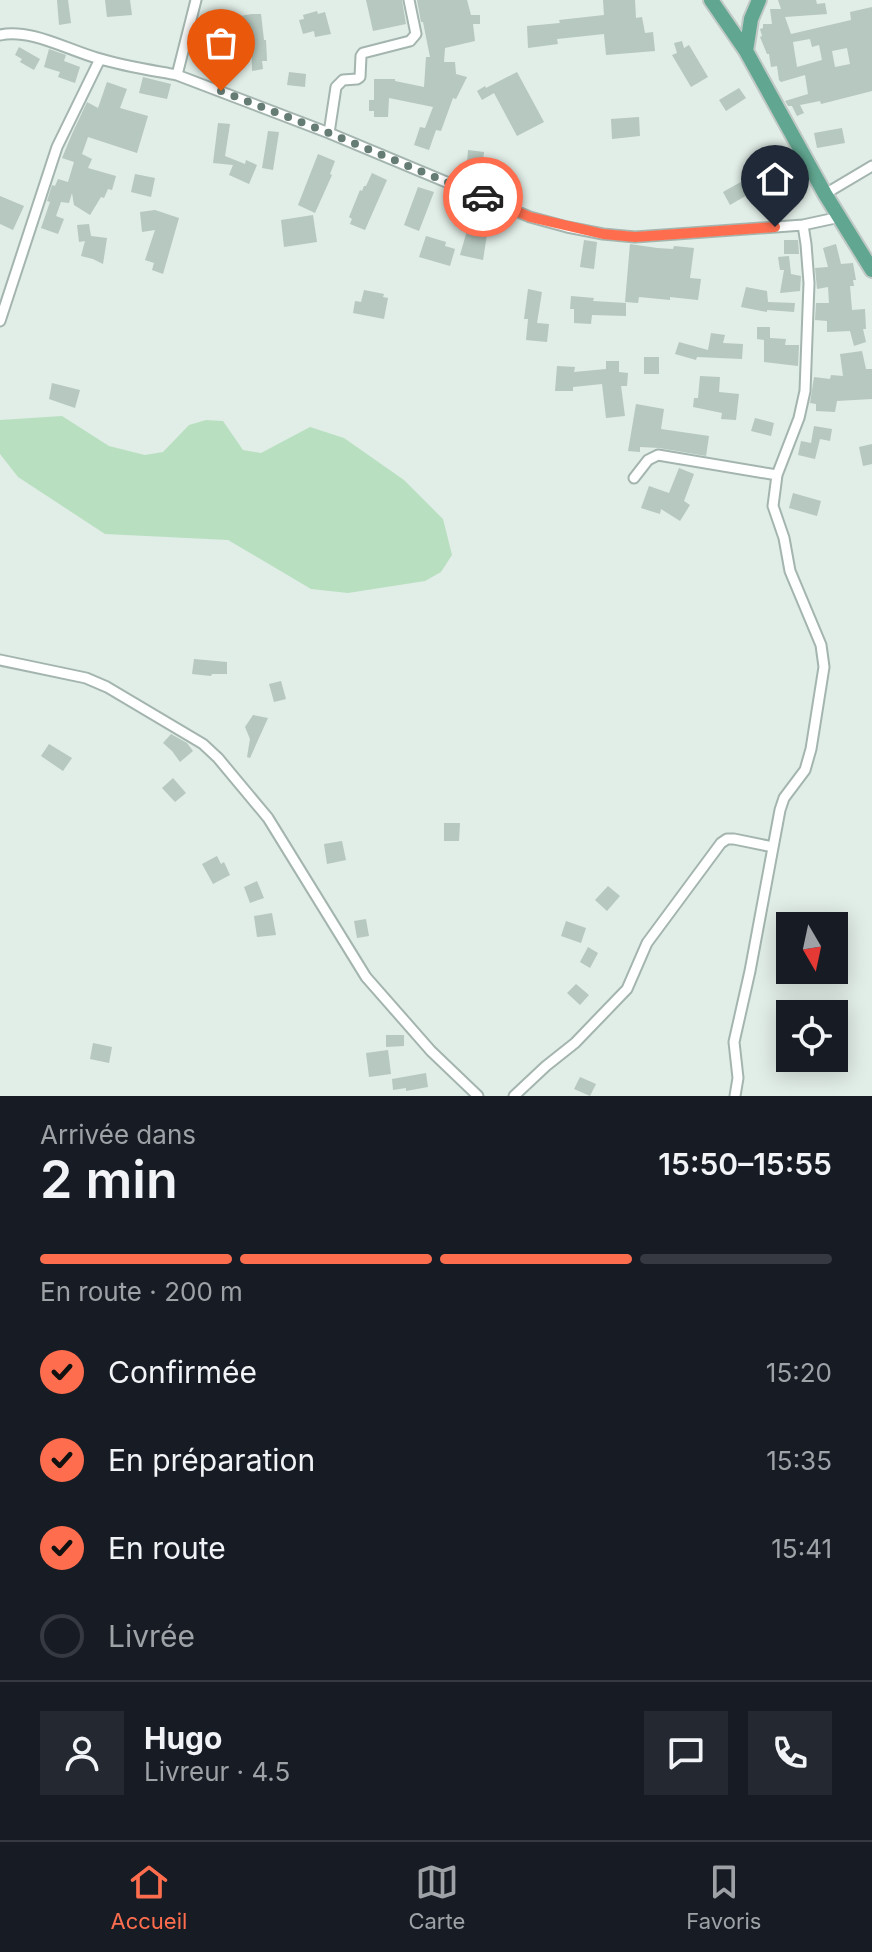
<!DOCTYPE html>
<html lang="fr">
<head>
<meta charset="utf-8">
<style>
	:root { --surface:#171b24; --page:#242831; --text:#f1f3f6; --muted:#9ea1a6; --line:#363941; --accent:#fe6e4e }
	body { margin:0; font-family:Inter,sans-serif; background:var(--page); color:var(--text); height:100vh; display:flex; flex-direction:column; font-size:30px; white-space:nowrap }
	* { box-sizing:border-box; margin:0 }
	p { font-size:26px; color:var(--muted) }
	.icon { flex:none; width:44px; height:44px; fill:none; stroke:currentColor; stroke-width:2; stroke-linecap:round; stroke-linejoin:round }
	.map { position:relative; height:1096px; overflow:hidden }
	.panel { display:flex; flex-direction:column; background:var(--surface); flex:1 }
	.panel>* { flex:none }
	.needle { width:52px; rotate:171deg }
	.controls { position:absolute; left:776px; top:912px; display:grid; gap:16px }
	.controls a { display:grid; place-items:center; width:72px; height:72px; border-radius:0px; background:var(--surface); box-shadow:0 4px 20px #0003; font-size:40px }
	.pin { position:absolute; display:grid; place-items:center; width:68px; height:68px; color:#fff; margin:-82px -34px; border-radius:50% 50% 50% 0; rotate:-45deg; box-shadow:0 0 8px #0007 }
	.pin .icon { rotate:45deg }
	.courier { position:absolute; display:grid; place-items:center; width:80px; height:80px; margin:-40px; border:6px solid #fe6e4e; border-radius:50%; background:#fff; color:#222; box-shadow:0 2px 10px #0007 }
	.summary em { font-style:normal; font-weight:600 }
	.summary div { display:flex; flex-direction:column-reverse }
	.summary { display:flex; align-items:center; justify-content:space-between; height:136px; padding:0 40px }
	h1 { font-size:52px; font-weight:600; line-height:60px }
	.bar { display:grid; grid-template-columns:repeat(4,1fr); gap:12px 8px; align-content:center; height:96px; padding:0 40px }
	.bar i { height:10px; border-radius:6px; background:var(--line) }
	.bar .current { background:var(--accent) }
	.bar p { grid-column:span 4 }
	.line { display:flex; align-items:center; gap:20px; padding:0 40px; border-top:2px solid var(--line) }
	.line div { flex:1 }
	.round { display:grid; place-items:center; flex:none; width:84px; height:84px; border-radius:0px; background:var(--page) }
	ol { padding:0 40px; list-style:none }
	li { display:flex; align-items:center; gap:24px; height:88px }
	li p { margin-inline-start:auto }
	li .icon { padding:8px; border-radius:50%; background:var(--accent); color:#111; stroke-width:4 }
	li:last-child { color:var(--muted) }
	li i { width:44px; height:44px; border:4px solid var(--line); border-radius:50% }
	.tab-bar { display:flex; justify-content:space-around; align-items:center; height:112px; border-top:2px solid var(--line); background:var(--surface); font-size:22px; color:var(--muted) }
	.tab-bar a { display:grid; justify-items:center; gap:4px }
	.tab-bar .current { color:var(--accent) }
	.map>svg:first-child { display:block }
	.green { fill:#b8e0c0 }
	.building { fill:#b6c8bf; fill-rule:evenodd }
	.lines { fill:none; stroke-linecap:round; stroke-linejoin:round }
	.minor-casing { stroke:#a3b5ae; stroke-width:13 }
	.primary-casing { stroke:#c1c9c6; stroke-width:18 }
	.minor { stroke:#fff; stroke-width:9 }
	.primary { stroke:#61a690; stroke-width:14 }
	.done { stroke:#647c73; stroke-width:8; stroke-dasharray:0 14.4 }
	.route { stroke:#fe6e4e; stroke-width:10 }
</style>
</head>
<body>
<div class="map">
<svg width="872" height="1096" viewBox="0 0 872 1096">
	<rect width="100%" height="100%" fill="#e1ede7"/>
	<path class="green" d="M62 416 109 446 145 455 163 452 189 425 206 420 223 421 243 450 261 453 310 427 344 438 404 480 443 519 452 555 441 572 425 581 348 593 311 589 228 540 105 534 18 477 0 454V420Z"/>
	<path class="building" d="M57 0H68L71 23 59 25Z
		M105 0H130L132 15 107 17Z
		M366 0H402L406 24 373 31Z
		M417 0H467L471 15H480V24H473L475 41 445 48 444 62H455L456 74 467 77 456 99 453 98 441 131 436 130 429 150 414 145 420 127 425 128 433 107 389 98 388 117H374V111H369V100H374V79H395V81L424 87 426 57H430L423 22H421Z
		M603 0H635L636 18 642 17 645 33 653 32 655 51 606 55 604 34 557 39 558 44 528 48 527 26 560 23 559 20 604 15Z
		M778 0H816L817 4 825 3 827 14 785 17 791 34 851 20 850 12 872 7V91L821 104 820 101 800 105 804 113 797 116 792 106H788L785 101 808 94 805 75 781 82 779 80 777 66 771 67 769 54H767L760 37 762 36 760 29 763 28V24H772L770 9H781ZM810 39 812 47 819 45 822 60 797 67 793 42ZM847 48 850 64 835 67 832 51Z
		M317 11 318 14 325 12 331 34 315 37 314 31 303 34 299 20 304 19 303 15Z
		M252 14H261L264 40H266L267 61H262L263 69 252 71 251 36 230 38 227 18Z
		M199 39H216V60H199Z
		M682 41 684 48 689 45 708 77 691 87 672 55 677 53 674 43Z
		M19 47 40 59 34 70 20 62 22 59 15 55Z
		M49 49 66 55 64 61 80 67 75 83 58 77 60 72 44 67Z
		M289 72 306 74 305 87 287 85Z
		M517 72 544 122 517 136 494 93 482 100 477 91 485 86 486 88Z
		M143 77 171 84 167 99 139 93Z
		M107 82 127 89 120 108 148 116 137 153 88 137 82 154 92 159 88 168 116 176 112 190 108 189 104 198 101 197 90 215 74 205 72 193 69 203 61 202 56 216 64 219 58 234 41 228 50 202 47 201 52 185 55 186 58 179 68 182 74 162 62 158 72 134 87 102 98 108Z
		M739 88 746 98 726 111 719 100Z
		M639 117 640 136 612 139 611 119Z
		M218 123 230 124 225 156 245 164 246 160 257 165 249 184 229 175 233 165 213 163Z
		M842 128 845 143 817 148 814 133Z
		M268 131 279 132 273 170 262 168Z
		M468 150 484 152 481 178 466 176Z
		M318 154 335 161 330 174 332 175 315 213 298 205Z
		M767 167 775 179 730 205 723 192Z
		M372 173 387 180 365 230 350 224 352 219 349 217 360 190 362 191 364 186H366Z
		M135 174 155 178 151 197 131 192Z
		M418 187 434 192 419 231 404 225Z
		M0 196 24 206 13 230 0 224Z
		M155 210 179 218 163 274 152 270 154 263 145 260 155 230 142 232 140 212Z
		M313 215 317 242 284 247 281 220Z
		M479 218 488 228 483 260 460 255 468 227Z
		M89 224 91 236 107 238 103 264 93 259 81 256 85 241 79 242 77 225Z
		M426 236 446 242 445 246 455 249 450 266 419 257Z
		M584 240 597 242 594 269 580 267Z
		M784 240H798L799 254H784Z
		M630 244 657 248 673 249 674 246 694 248 690 278 701 279 698 300 670 297V300L639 297 638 303 625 302Z
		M836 244 841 264 853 263 856 280H853L854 286H850L852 310 865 309 866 329H863L866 342 854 346 850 331 827 332V321L815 320 816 303H829L828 287 817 289 815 268 828 267 823 248Z
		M789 256 791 274 801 276 800 291 780 293 784 270H780L778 257Z
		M746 287 767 291 768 302 795 303 794 312 767 310V312L741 307Z
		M528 289 542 292 537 323 549 324 547 342 526 340 528 319H524Z
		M364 290 384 294 383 297 388 298 384 319 353 313 355 301 361 302Z
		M571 296 594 298 593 301 626 303V316L592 315 591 324 574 323V309H570Z
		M757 327H770V338L786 339 785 345H799L798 366 764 362V340L757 339Z
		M711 333 725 335 723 343 743 344 742 359 697 357 696 360 675 354 679 342 708 350Z
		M862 351 866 369H872V399L837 401 835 412 816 411V404L810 403 814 377 830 379 831 375 843 376 840 354Z
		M644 357H659V374H644Z
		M606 361H619V372L628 373 627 386H621L625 416 606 418 602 384 573 387V391H555L557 366 575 367 574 372 606 369Z
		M700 376 720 377 719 392 739 394 736 420 721 419 722 413 693 407 694 398H698Z
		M52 383 80 390 75 408 49 399Z
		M636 404 664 409 661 429 709 436 706 456 659 448 640 447V452L628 451Z
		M755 418 774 423 771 436 751 431Z
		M814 426 832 429 830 441 820 439 815 459 798 455 801 441 811 443Z
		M872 444V464L863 466 859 447Z
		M679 468 694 474 684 501 690 505 680 521 661 509 660 514 641 508 649 486 669 493Z
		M793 493 821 501 817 516 789 508Z
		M194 659 227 662V674H212L211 676 192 674Z
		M281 681 286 699 274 702 269 684Z
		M253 715 268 718 250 758 247 757 250 739 245 727Z
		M171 734 187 743 193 751 180 762 172 751 163 743Z
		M49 744 72 758 63 771 41 756Z
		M173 778 186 793 175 802 162 788Z
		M444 823H460L459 841H444Z
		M342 841 346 860 327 864 324 844Z
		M217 856 221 864 224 862 230 875 213 884 202 864Z
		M257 881 264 898 250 903 244 887Z
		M608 886 620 896 607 911 595 900Z
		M272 913 276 935 257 937 254 916Z
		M366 919 369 936 357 938 354 921Z
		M566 921 586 928 581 943 561 936Z
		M588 947 598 953 590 968 580 962Z
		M576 984 589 995 580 1005 567 993Z
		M386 1035H404V1046L386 1047Z
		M93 1043 112 1047 109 1063 90 1059Z
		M388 1050 391 1074 369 1077 366 1053Z
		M426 1073 428 1087 406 1091V1088L393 1090 392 1079Z
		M580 1077 596 1084 590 1096 574 1089Z"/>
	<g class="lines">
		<g class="minor-casing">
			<path id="minor" d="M196 0 177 75 329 133 530 217 567 227 603 234 635 237 803 225 840 217
				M0 35C30 28 68 50 97 58 123 66 150 70 177 75
				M329 133 336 87 343 80 357 79 360 77 361 56 363 53 410 41 416 34 409 0
				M825 194 872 166
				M0 321 57 147 100 59
				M634 478 648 460 658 455 777 475
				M0 660 86 678 107 687 203 744 218 758 268 818 366 977 431 1051 478 1096
				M514 1096 546 1066 575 1043 627 989 647 943 721 843 727 839H734L773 847
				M735 1096 738 1078 734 1042 750 971 780 810 784 798 805 770 811 749 824 667 821 645 790 571 784 538 773 506 777 475 799 418 805 391 809 283 806 244 803 225"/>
		</g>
		<g class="primary-casing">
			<path id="primary" d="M711 0 746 51 825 194 872 270
				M746 51 751 19 759 0"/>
		</g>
		<use href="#minor" class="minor"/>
		<use href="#primary" class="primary"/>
	</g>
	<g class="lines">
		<path class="done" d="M221 91 329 133 483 197"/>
		<path class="route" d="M483 197 530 217 603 234 635 237 775 227"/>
	</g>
</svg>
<div class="controls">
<a><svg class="needle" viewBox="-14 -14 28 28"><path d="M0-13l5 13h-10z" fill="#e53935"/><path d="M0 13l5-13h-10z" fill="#9ea1a6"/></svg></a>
<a><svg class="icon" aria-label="locate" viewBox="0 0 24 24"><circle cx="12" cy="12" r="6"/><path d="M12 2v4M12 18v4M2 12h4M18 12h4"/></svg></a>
</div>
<div class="pin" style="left:221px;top:91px;background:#ea580c"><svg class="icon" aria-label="bag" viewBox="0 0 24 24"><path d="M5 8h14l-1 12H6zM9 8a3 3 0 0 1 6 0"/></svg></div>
<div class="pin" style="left:775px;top:227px;background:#1f2937"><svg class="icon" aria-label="home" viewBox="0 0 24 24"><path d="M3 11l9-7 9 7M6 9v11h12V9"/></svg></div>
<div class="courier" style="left:483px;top:197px"><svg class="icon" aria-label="car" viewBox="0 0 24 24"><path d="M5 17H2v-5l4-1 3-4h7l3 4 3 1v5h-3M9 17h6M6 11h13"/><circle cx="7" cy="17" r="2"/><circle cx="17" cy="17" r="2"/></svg></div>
</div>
<section class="panel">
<div class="summary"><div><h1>2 min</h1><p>Arrivée dans</p></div><em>15:50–15:55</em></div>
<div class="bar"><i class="current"></i><i class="current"></i><i class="current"></i><i></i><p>En route · 200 m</p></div>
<ol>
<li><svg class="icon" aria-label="check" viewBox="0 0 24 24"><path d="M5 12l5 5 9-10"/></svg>Confirmée<p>15:20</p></li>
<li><svg class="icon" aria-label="check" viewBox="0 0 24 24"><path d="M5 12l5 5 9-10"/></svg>En préparation<p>15:35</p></li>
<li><svg class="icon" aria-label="check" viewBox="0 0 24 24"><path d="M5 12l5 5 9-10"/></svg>En route<p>15:41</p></li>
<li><i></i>Livrée</li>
</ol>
<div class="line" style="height:144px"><a class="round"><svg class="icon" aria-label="person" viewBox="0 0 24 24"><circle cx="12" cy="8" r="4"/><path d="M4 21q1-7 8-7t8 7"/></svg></a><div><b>Hugo</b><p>Livreur · 4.5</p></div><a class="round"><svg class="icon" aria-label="chat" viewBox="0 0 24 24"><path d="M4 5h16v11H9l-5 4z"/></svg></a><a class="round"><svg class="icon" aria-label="phone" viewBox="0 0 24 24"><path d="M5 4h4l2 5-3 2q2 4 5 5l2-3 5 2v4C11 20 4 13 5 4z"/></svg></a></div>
</section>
<nav class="tab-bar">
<a class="current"><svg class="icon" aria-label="home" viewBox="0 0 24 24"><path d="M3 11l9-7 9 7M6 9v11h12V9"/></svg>Accueil</a>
<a><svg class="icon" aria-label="map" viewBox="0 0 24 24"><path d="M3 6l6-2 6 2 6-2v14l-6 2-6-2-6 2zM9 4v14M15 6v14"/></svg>Carte</a>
<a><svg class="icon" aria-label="saved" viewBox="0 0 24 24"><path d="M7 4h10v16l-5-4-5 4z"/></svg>Favoris</a>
</nav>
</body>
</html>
